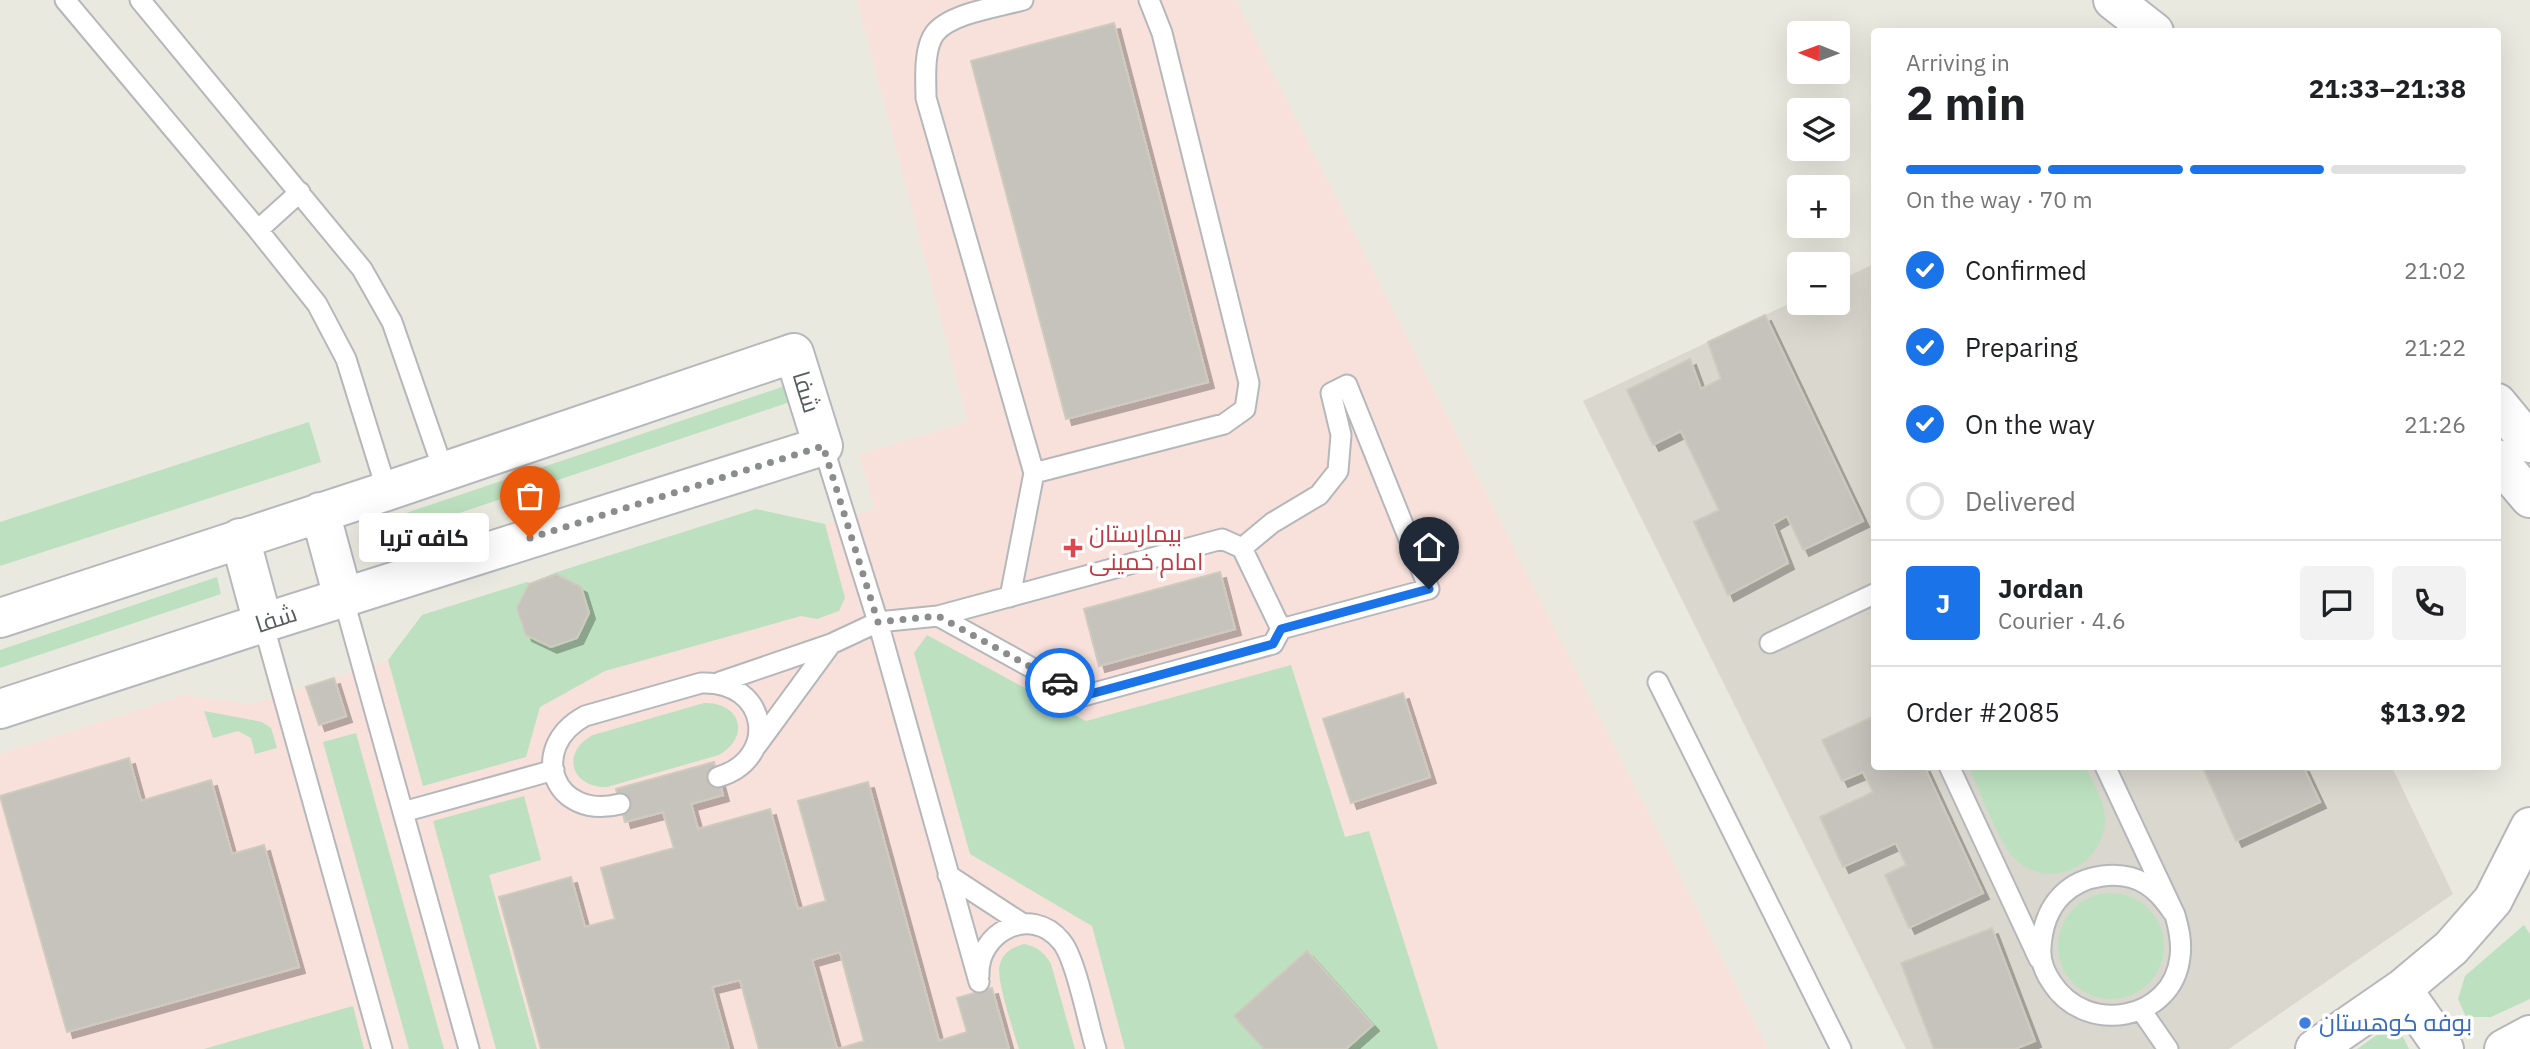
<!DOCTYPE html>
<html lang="en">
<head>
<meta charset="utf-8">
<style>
	:root { --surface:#fff; --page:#f2f2f2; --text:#202124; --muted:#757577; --line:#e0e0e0; --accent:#1a73e8 }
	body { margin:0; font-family:"IBM Plex Sans",Cairo,sans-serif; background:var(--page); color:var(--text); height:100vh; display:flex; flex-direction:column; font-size:26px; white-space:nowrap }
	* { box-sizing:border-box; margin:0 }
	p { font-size:23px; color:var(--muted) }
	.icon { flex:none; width:38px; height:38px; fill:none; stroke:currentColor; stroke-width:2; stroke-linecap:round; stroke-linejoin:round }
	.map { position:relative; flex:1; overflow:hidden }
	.sheet { position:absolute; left:1871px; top:28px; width:630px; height:742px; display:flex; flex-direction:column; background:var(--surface); border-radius:7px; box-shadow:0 7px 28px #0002 }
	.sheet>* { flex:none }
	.needle { width:46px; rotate:271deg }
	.tools { position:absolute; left:1787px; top:21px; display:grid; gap:14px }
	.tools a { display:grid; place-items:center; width:63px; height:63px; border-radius:7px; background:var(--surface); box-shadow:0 7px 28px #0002; font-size:35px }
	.pin { position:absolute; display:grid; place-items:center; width:60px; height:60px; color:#fff; margin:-72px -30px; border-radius:50% 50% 50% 0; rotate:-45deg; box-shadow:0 0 7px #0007 }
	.pin .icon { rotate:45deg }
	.courier { position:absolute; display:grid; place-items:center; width:70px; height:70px; margin:-35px; border:5px solid #1a73e8; border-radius:50%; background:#fff; color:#222; box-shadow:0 2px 9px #0007 }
	.bubble { position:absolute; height:49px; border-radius:7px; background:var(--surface); box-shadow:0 7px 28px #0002; font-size:23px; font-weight:700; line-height:49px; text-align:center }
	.head em { font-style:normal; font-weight:700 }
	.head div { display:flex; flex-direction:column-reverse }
	.head { display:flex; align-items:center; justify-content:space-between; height:119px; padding:0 35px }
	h1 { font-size:46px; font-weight:700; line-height:52px }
	.bar { display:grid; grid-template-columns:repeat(4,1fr); gap:10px 7px; align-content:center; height:84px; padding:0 35px }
	.bar i { height:9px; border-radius:5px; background:var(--line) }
	.bar .active { background:var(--accent) }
	.bar p { grid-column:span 4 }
	.line { display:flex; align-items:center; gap:18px; padding:0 35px; border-top:2px solid var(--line) }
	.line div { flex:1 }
	.round { display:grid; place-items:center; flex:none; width:74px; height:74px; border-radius:7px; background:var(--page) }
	ol { padding:0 35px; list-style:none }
	li { display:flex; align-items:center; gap:21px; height:77px }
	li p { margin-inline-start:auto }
	li .icon { padding:7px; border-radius:50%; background:var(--accent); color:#fff; stroke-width:4 }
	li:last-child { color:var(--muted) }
	li i { width:38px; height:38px; border:4px solid var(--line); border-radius:50% }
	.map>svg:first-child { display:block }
	.education { fill:#dad8ce }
	.medical { fill:#f8e0db }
	.green { fill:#bde1c0 }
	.building { fill:#c6c2bc; stroke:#cecbbe; stroke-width:2; filter:url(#shadow) }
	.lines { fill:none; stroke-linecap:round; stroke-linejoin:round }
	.lane-casing { stroke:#b5b7bb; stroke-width:23 }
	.street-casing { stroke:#b5b7bb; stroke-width:42 }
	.secondary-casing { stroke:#b5b8bd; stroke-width:42 }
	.lane { stroke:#fff; stroke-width:19 }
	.street { stroke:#fff; stroke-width:38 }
	.secondary { stroke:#fff; stroke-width:38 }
	.done { stroke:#8b8d8c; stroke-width:7; stroke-dasharray:0 12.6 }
	.route { stroke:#1a73e8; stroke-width:9 }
	.health-dot { fill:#e0444e; stroke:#fff; stroke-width:2.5 }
	.shop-dot { fill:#3f7fe0; stroke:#fff; stroke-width:2.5 }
	.labels { text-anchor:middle; stroke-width:7; stroke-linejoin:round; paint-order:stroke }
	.street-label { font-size:24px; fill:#585b5f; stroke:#fff }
	.health-label { font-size:24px; fill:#be3a42; stroke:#fff; text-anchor:start }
	.shop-label { font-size:24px; fill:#366cbe; stroke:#fff; text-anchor:start }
</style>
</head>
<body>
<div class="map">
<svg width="2530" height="1049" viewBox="0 0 2530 1049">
	<defs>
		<filter id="shadow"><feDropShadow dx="6" dy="6" stdDeviation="0" flood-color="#0004"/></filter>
	</defs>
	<rect width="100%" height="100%" fill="#eae9df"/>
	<path class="education" d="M1874 264V766L2392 767 2453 894 2229 1049H1906L1583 401 1799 299V303H1838V281Z"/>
	<path class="medical" d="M857 0H1236L1768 1049H0V754L184 695 253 704 306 687 388 660 422 615 527 582 530 583 557 572 756 509 825 524 875 509 859 454 968 422Z"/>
	<path class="green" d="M791 384 796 400 367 544 364 527Z
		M309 422 321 462 0 566V522Z
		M756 509 825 524 845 598 839 611 817 619 801 616 605 671 540 707 526 757 423 786 388 660 422 615 527 582 530 583 557 572Z
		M217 577 221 594 0 668V650Z
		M927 635 1086 721 1291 665 1345 837 1369 831 1438 1049H1125L1092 926 970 854 914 653Z
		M704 703C741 702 751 737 719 755L607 787C571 788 560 752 593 735Z
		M204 711 262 722 271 728 277 748 255 754 251 738 238 731 213 738Z
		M356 733 444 1049H409L323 742Z
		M1969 767H2085C2093 782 2104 800 2105 817 2107 864 2049 894 2014 858 1999 843 1979 789 1969 767Z
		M524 796 541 860 489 875 537 1049H496L433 821Z
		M2058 946a53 53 0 1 1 106 0a53 53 0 1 1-106 0Z
		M2524 925 2530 934V999L2491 1017H2466L2458 999 2465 976Z
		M1024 944C1038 947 1044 952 1051 964L1075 1049H1019C1014 1032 995 978 1000 964 1003 952 1013 947 1024 944Z
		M353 1006 364 1049H204Z
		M2388 1032 2403 1037 2409 1049H2357L2377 1035Z"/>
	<path class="building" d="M1114 23 1208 382 1066 419 971 61Z
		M1765 315 1863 521 1803 550 1787 516 1773 524 1788 563 1728 595 1694 522 1719 510 1681 431 1653 445 1627 390 1690 359 1701 389 1721 379 1708 342Z
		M1220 572 1235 629 1099 666 1084 609Z
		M556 574 581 587 589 613 577 638 551 647 526 635 517 608 529 584Z
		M334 678 346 716 319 725 306 687Z
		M1403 693 1430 777 1351 803 1323 719Z
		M1874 716V766H1924L1983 893 1909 928 1885 875 1906 865 1896 843 1843 867 1820 817 1873 792 1863 772 1842 781 1822 740Z
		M129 758 141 801 211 780 232 854 264 845 299 967 67 1032 0 796Z
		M714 762 723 795 691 804 698 829 770 809 798 909 826 901 798 801 868 782 939 1041 967 1032 957 998 992 988 1009 1049H838L864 1041 840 952 812 960 837 1049H759L740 980 712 987 729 1049H541L499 897 571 877 585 927 615 919 601 868 674 848 663 812 625 822 616 789Z
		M2202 766H2303L2320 802 2236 841Z
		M1992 928 2035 1041 2015 1049H1934L1901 963Z
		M1307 951 1373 1025 1346 1049H1264L1234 1016Z"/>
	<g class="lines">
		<g class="lane-casing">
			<path id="lane" d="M65 0 258 230 317 304 346 359 387 491
				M140 0 362 269 392 322 444 472
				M258 230 300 192
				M823 446 878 622 979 982
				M1034 473 1224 424 1245 409 1249 383 1162 33 1149 0
				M1242 548 1272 523 1319 495 1338 471 1341 435 1331 393 1347 385 1429 589 1281 629
				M343 597 469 1049
				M1010 597 1034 473 926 98C926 80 923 49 935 33 951 13 998 7 1023 0
				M263 623 382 1049
				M1770 643 1874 594
				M720 682 831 644 878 622 938 616 1222 539 1242 548 1281 629 1273 644 1083 696 938 616
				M1658 682 1841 1049
				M757 745 831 644
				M1949 766 2039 959
				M2105 766 2175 915C2179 929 2182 942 2180 957 2173 1021 2086 1036 2052 983 2045 973 2040 960 2041 948 2042 928 2047 910 2062 895 2083 874 2121 869 2146 884 2159 892 2166 903 2175 915
				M620 804C554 821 526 748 585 716L701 683C769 680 780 759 718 777
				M403 812 554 770
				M948 875 1023 924
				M979 976C977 932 1031 904 1061 941 1076 958 1088 1024 1096 1049
				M2141 1010 2168 1049"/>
		</g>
		<g class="street-casing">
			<path id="street" d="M2113 0 2154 32
				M2497 403 2530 443
				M2497 459 2530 498
				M2402 989 2444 1049
				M2315 1049 2402 989 2451 948 2493 900 2530 827
				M2504 1049 2530 1035"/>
		</g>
		<g class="secondary-casing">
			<path id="secondary" d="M320 512 343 597
				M240 538 263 623
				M0 618 387 491 794 353 823 446 263 623 0 709"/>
		</g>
		<use href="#lane" class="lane"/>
		<use href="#street" class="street"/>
		<use href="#secondary" class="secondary"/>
	</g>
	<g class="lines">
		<path class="done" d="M530 538 823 446 878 622 938 616 1060 683"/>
		<path class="route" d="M1060 683 1083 696 1273 644 1281 629 1429 589"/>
	</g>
	<path class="health-dot" d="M1069.5 537.5h7v7h7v7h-7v7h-7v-7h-7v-7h7z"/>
	<circle class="shop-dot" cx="2305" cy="1023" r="7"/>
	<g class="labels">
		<g class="street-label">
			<text transform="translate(806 392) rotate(73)" y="8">شفا</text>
			<text transform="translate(276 619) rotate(-18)" y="8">شفا</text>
		</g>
		<g class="health-label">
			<text x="1089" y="542">بیمارستان<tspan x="1089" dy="28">امام خمینی</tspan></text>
		</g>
		<g class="shop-label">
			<text x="2319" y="1031">بوفه کوهستان</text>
		</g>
	</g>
</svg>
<div class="tools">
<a><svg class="needle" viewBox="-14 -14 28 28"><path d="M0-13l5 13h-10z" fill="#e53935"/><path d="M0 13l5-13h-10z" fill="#757577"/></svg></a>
<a><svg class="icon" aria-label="layers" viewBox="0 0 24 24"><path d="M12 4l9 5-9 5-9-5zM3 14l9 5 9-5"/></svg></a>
<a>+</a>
<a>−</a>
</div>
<div class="pin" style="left:530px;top:538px;background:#ea580c"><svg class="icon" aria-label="bag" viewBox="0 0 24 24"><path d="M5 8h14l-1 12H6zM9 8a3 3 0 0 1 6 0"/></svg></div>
<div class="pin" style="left:1429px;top:589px;background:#1f2937"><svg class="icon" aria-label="home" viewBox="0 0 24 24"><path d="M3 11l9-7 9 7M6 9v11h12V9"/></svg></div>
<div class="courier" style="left:1060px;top:683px"><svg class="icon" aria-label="car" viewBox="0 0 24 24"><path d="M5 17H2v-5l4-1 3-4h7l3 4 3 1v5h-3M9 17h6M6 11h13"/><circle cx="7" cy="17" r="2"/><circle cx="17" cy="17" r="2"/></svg></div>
<div class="bubble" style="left:359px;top:513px;width:130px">کافه تریا</div>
<section class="sheet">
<div class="head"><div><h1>2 min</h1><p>Arriving in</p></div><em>21:33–21:38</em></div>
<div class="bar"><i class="active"></i><i class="active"></i><i class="active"></i><i></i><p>On the way · 70 m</p></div>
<ol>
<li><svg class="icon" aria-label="check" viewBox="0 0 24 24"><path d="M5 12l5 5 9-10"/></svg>Confirmed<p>21:02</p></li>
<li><svg class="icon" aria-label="check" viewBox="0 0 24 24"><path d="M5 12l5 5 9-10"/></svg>Preparing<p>21:22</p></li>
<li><svg class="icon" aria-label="check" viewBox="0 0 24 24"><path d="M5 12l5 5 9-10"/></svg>On the way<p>21:26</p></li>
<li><i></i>Delivered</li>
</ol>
<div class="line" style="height:126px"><b class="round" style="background:var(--accent);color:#fff">J</b><div><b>Jordan</b><p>Courier · 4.6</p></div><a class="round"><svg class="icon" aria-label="chat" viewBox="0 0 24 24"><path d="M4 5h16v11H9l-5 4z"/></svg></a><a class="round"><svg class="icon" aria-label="phone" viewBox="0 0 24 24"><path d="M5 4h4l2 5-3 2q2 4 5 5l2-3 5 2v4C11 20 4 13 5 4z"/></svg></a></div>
<div class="line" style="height:91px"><div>Order #2085</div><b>$13.92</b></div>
</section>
</div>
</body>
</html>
